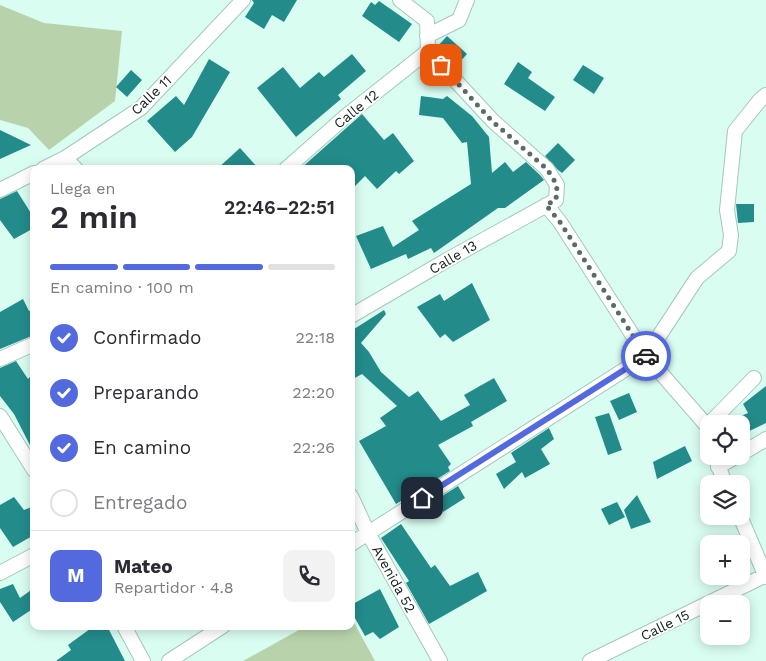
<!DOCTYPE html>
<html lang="es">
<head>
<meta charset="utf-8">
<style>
	:root { --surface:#fff; --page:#f2f2f3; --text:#2b2b33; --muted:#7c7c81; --line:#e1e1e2; --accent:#536adf }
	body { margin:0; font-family:"Work Sans",sans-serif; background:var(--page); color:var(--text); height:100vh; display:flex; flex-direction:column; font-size:19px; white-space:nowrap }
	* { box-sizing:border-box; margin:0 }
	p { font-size:16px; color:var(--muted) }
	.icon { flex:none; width:28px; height:28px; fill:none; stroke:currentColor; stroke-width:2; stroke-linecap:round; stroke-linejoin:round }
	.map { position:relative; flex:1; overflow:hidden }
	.side { position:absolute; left:30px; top:165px; width:325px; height:465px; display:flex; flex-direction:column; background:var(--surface); border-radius:10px; box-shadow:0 2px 12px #0003 }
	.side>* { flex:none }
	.buttons { position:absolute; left:700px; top:415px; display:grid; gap:10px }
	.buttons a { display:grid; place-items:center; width:50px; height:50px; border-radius:10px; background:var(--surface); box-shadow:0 2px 12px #0003; font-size:25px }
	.pin { position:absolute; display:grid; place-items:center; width:42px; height:42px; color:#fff; margin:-21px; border-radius:10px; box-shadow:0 2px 8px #0006 }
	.courier { position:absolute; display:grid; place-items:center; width:50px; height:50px; margin:-25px; border:4px solid #536adf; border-radius:50%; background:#fff; color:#222; box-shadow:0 1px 6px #0007 }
	.overview em { font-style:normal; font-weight:600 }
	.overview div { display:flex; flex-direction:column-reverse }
	.overview { display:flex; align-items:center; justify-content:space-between; height:85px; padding:0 20px }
	h1 { font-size:32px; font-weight:600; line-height:38px }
	.bar { display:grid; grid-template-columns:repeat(4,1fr); gap:8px 5px; align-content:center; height:60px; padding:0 20px }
	.bar i { height:6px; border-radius:4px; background:var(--line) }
	.bar .current { background:var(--accent) }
	.bar p { grid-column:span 4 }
	.line { display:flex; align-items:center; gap:12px; padding:0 20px; border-top:1px solid var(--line) }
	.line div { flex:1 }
	.round { display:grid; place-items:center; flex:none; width:52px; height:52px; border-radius:10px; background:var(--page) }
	ol { padding:0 20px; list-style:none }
	li { display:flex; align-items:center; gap:15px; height:55px }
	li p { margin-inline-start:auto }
	li .icon { padding:5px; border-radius:50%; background:var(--accent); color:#fff; stroke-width:4 }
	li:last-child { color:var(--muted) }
	li i { width:28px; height:28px; border:2px solid var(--line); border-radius:50% }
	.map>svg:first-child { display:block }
	.green { fill:#b8d3ab }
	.building { fill:#238c8b }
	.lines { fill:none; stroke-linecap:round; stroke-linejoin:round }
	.street-casing { stroke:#a5c7bc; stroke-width:16 }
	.street { stroke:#fff; stroke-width:14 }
	.done { stroke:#586d66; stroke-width:5; stroke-dasharray:0 9 }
	.route { stroke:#536adf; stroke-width:6 }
	.labels { text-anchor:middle; stroke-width:4; stroke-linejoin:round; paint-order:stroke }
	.street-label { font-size:14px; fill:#121f1b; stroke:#fff }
</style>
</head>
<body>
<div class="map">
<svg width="766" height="661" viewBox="0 0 766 661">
	<rect width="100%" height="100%" fill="#dafdf2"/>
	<path class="green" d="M0 5 44 23 122 31 115 101 49 150 28 128 0 120Z
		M351 617 375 661H243L306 626H351Z"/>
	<path class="building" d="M252 0H297L284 22 272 15 264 29 245 17 254 3Z
		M379 1 412 24 399 42 362 16 371 2 375 5Z
		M447 36 467 54 455 67 437 47Z
		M352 54 366 71 338 95 341 99 296 137 257 88 283 67 300 88 319 72 324 77Z
		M209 59 230 72 192 137 175 152 147 121 176 96 184 105Z
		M518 62 532 72 528 78 555 97 545 111 504 84Z
		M583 65 604 78 594 94 573 80Z
		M131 70 142 80 127 97 116 87Z
		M421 96 443 99 447 96 472 116 489 137 492 173 505 162 513 172 526 162 540 175 544 180 505 208H498L434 253 431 248 408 259 406 254 371 269 356 236 383 226 393 247 419 230 412 221 471 184 467 142 462 143 443 118 419 115Z
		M362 114 384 140 393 133 414 161 399 174 396 171 377 189 365 176 351 190V169H300Z
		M0 130 31 145 0 159Z
		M558 143 575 160 562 173 558 170 545 156Z
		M240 148 259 169H217Z
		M17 191 34 218V228L14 239 0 220V199Z
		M736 204H754V222L738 223Z
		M472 283 490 320 453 342 445 334 440 338 417 307 440 294 444 301Z
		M23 299 29 311 34 308V335L0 349V312Z
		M384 310 386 314 361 343 369 352 381 372 409 397 418 391 441 421 470 405 464 395 494 378 507 401 471 422 473 426 438 445 451 464 448 467 450 471 396 504 359 441 386 426 380 418 397 406 362 374 351 380V331Z
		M16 361 28 379 34 373V453L14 414 0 396V368Z
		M766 386V423L741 435V416L748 413 743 404Z
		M629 393 637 412 619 420 610 401Z
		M609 413 622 450 608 455 595 417Z
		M549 428 554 439 541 449 550 464 525 478 522 472 504 489 496 474 516 462 511 453Z
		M685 446 692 461 657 479 653 462Z
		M458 486 465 498 443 512 436 500Z
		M637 495 651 522 631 529 624 510Z
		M14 497 24 510 34 506V535L13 547 0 528V505Z
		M617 502 625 517 609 525 601 509Z
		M401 524 431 568 435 565 450 586 478 572 487 591 429 624 406 583 409 581 381 538Z
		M13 584 20 598 34 588V608L13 622 0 602V589Z
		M380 589 399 627 380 639 373 632 365 636 351 611V605Z
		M94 626H107L125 661H56L71 650 68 645Z"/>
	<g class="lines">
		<g class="street-casing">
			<path id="street" d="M427 36 459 20 467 0
				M65 158 76 169
				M43 169 65 158 141 108 243 0
				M286 169 346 116 428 51
				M0 190 34 173
				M546 205 560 222 646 356 707 426 709 431
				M351 316 447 260 556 200 557 185 547 169 493 121 428 51 427 21 400 0
				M0 359 34 344
				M0 416 34 470
				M709 424 754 378
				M741 454 766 439
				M715 456 725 484
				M718 467 737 456
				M351 496 368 533 440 661
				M740 516 766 577
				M351 544 646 356 697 278 729 251 731 235 727 210 735 131 760 100 766 95
				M0 573 34 555
				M124 626 143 661
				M169 661 223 626
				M590 661 766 575"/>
		</g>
		<use href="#street" class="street"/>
	</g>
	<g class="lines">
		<path class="done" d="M441 65 492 121 547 169 557 185 556 200 546 205 560 222 646 356"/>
		<path class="route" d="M422 498 646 356"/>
	</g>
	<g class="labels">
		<g class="street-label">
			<text transform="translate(151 95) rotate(-44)" y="5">Calle 11</text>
			<text transform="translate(356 109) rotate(-39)" y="5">Calle 12</text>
			<text transform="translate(453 257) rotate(-30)" y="5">Calle 13</text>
			<text transform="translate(394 579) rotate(61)" y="5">Avenida 52</text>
			<text transform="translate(665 625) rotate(-26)" y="5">Calle 15</text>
		</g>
	</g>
</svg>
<div class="buttons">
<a><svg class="icon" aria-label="locate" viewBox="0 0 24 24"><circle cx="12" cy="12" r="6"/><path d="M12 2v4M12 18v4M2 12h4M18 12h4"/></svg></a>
<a><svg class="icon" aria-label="layers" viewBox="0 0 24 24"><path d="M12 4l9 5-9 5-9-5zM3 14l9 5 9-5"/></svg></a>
<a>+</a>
<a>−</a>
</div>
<div class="pin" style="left:441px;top:65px;background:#ea580c"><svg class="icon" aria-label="bag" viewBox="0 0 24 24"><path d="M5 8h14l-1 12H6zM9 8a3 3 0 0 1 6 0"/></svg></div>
<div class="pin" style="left:422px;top:498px;background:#1f2937"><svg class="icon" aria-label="home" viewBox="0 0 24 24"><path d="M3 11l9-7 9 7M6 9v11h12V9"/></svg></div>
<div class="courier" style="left:646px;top:356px"><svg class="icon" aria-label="car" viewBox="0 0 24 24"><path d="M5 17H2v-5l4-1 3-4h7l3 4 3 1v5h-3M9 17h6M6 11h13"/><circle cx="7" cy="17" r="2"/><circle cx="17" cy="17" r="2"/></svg></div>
<section class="side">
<div class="overview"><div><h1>2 min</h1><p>Llega en</p></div><em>22:46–22:51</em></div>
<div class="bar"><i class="current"></i><i class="current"></i><i class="current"></i><i></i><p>En camino · 100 m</p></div>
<ol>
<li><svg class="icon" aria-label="check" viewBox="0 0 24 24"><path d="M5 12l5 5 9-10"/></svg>Confirmado<p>22:18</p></li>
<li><svg class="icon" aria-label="check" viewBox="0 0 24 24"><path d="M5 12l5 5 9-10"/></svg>Preparando<p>22:20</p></li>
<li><svg class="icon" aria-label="check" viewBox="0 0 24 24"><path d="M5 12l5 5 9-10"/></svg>En camino<p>22:26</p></li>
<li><i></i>Entregado</li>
</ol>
<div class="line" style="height:90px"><b class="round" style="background:var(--accent);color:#fff">M</b><div><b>Mateo</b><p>Repartidor · 4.8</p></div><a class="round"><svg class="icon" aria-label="phone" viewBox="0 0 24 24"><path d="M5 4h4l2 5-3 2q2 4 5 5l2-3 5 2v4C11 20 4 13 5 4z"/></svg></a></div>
</section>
</div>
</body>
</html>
